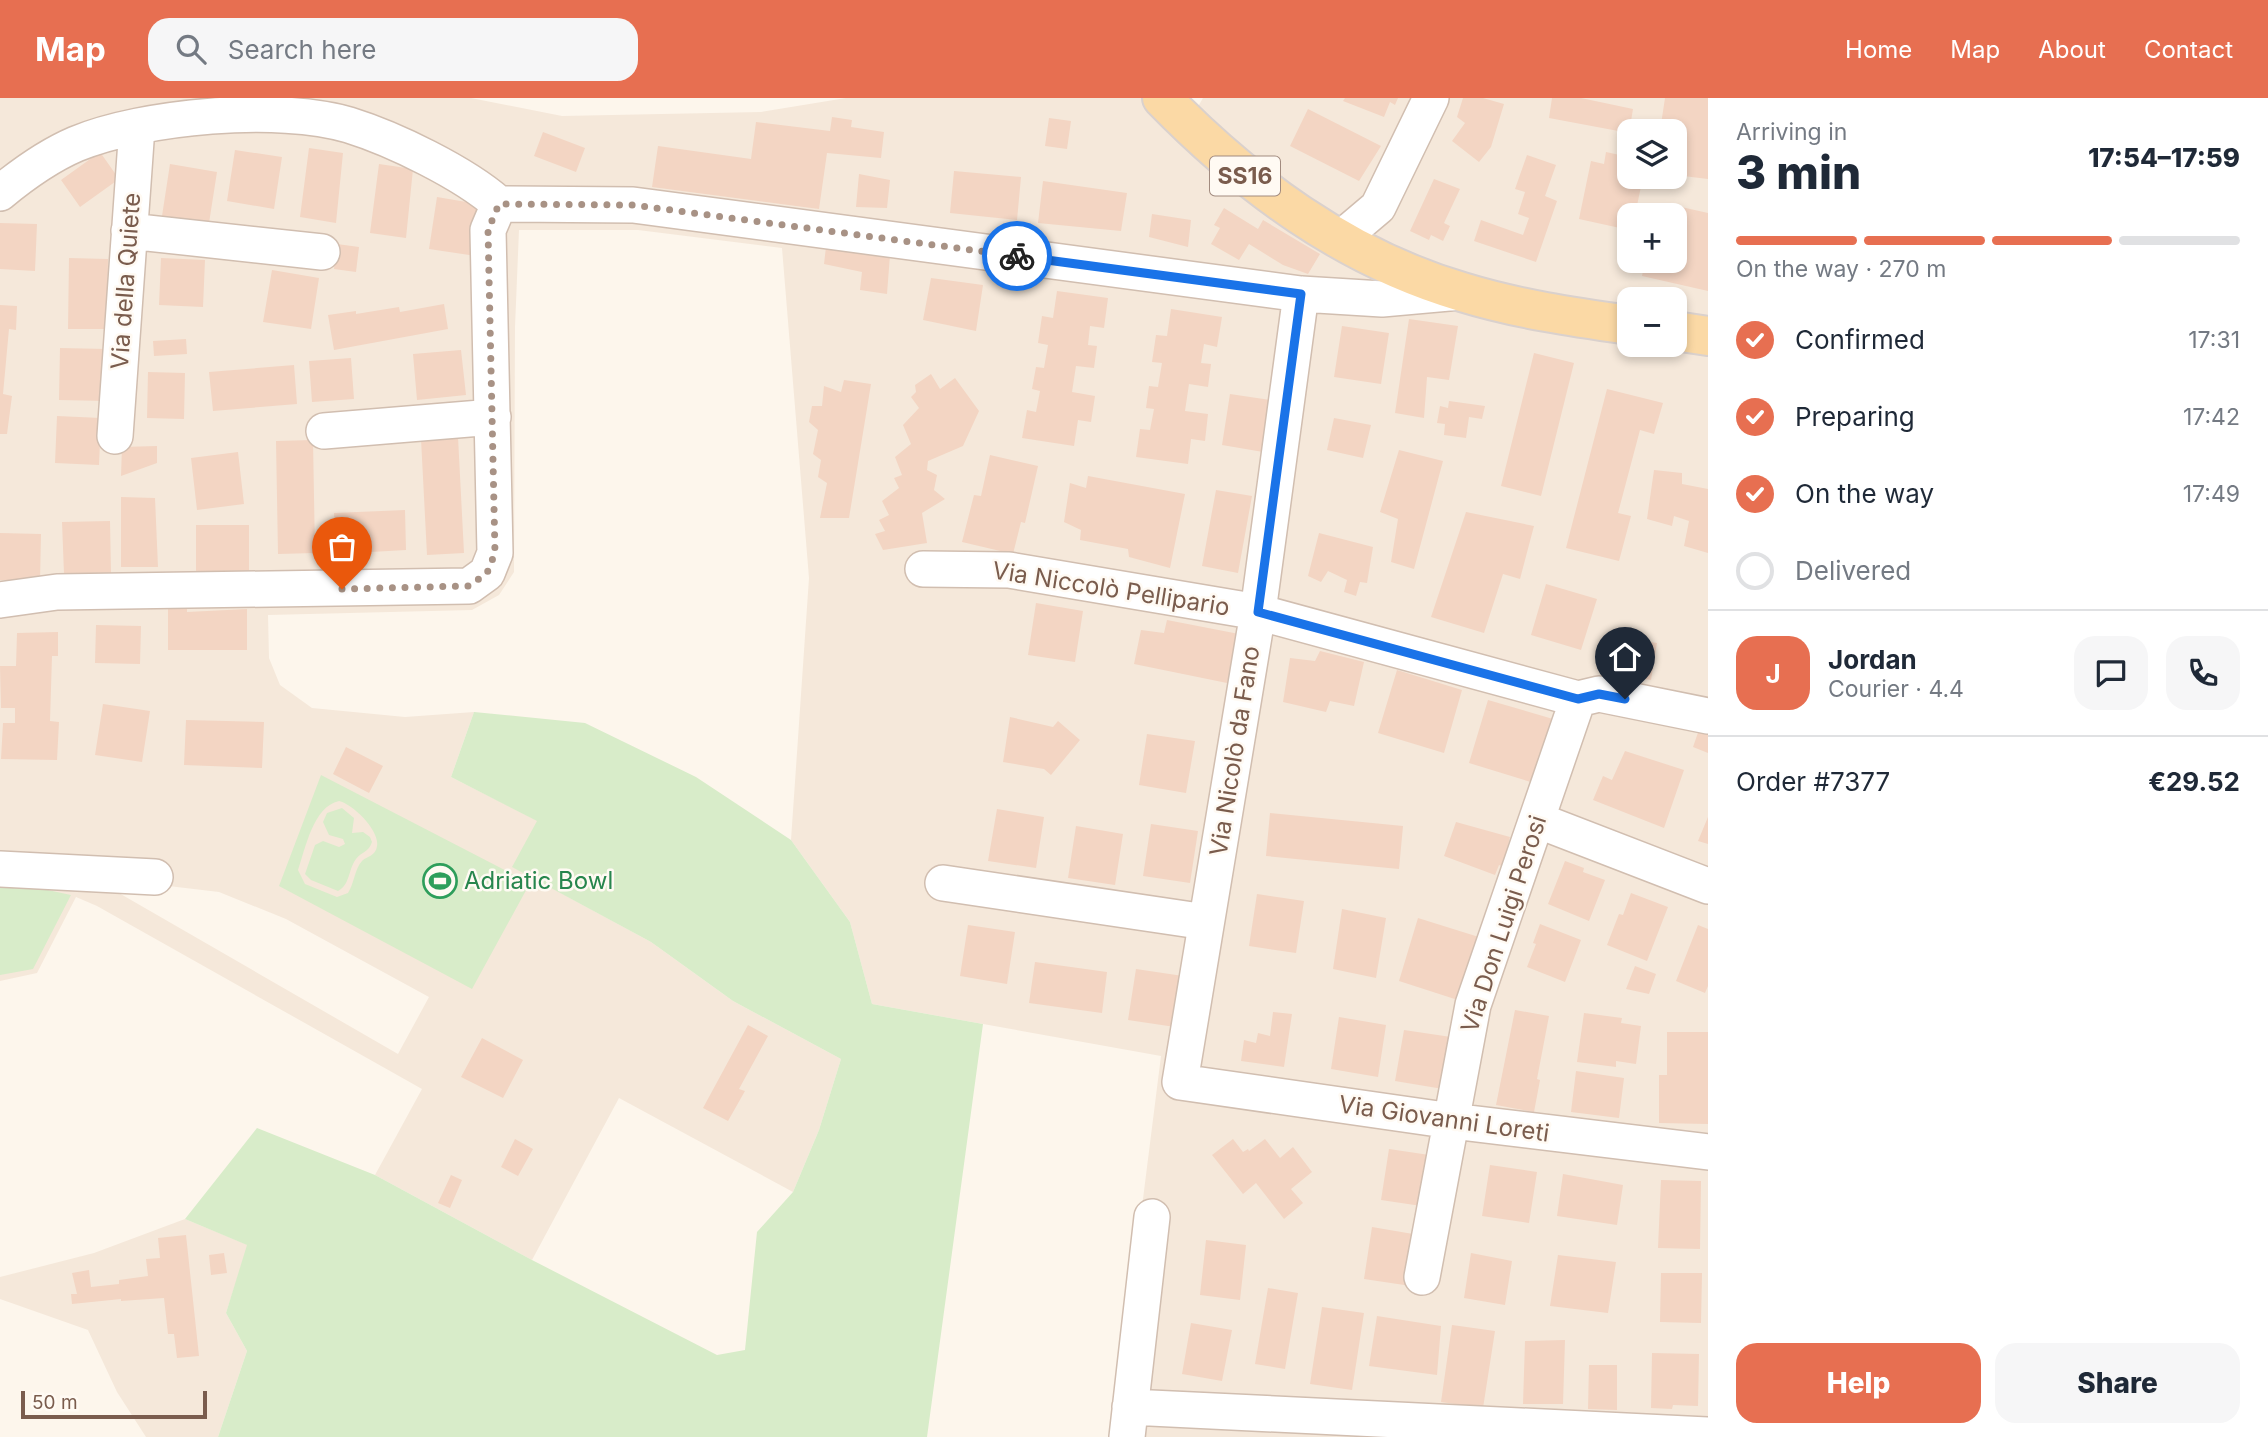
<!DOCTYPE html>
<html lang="en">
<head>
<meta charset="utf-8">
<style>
	:root { --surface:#fff; --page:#f6f6f7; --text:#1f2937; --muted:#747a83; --line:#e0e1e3; --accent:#e76f51 }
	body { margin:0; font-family:Inter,sans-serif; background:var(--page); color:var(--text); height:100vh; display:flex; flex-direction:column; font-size:26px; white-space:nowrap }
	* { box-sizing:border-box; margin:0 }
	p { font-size:23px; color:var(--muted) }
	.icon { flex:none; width:38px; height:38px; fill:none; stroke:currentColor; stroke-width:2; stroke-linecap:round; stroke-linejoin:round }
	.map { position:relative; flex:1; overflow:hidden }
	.details { display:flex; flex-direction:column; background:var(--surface); width:560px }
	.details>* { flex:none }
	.buttons { position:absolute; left:1617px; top:21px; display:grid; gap:14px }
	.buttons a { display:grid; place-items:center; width:70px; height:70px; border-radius:14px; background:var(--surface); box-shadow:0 4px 10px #0003; font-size:35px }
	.scale { position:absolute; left:21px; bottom:18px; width:186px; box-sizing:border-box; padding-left:7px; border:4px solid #7a5c4d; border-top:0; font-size:19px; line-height:24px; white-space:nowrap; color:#7a5c4d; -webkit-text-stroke:5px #fffaf3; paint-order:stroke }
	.pin { position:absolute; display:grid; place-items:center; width:60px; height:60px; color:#fff; margin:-72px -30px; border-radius:50% 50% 50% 0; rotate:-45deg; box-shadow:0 0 7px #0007 }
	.pin .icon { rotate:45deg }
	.courier { position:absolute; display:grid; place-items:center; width:70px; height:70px; margin:-35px; border:5px solid #1a73e8; border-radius:50%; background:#fff; color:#222; box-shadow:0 2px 9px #0007 }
	.head em { font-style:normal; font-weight:800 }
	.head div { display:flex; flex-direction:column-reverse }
	.head { display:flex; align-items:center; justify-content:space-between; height:119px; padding:0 28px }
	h1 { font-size:46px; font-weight:800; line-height:52px }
	.bar { display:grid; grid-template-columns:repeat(4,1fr); gap:10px 7px; align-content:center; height:84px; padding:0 28px }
	.bar i { height:9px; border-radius:5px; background:var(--line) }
	.bar .on { background:var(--accent) }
	.bar p { grid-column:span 4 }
	.line { display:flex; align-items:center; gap:18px; padding:0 28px; border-top:2px solid var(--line) }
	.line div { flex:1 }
	.round { display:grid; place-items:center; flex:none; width:74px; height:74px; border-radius:21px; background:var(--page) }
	ol { padding:0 28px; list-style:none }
	li { display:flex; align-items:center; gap:21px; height:77px }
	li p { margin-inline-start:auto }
	li .icon { padding:7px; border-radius:50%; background:var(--accent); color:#fff; stroke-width:4 }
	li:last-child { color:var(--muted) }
	li i { width:38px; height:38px; border:4px solid var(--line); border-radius:50% }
	.primary-button { display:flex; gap:14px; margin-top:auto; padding:14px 28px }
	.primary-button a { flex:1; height:80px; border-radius:21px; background:var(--accent); color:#fff; font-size:28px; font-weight:800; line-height:80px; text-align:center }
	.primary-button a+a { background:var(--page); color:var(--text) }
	header { display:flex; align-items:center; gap:42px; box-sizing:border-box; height:98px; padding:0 35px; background:var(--accent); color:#fff }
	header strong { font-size:33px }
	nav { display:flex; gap:38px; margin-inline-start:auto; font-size:24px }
	.search { width:490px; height:63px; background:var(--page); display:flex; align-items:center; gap:18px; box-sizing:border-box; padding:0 24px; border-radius:21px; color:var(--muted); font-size:26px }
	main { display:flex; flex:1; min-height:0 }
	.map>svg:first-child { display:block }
	.residential { fill:#f5e8da; fill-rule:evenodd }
	.green { fill:#d8ecc9; fill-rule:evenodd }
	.building { fill:#f3d5c3 }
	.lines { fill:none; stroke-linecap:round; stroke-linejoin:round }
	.minor-casing { stroke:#d1beb0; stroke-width:38 }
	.major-casing { stroke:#dad1cd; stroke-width:42 }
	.minor { stroke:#fff; stroke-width:35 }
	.major { stroke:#fbd9a5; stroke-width:38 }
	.done { stroke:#a89285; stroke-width:7; stroke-dasharray:0 12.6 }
	.route { stroke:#1a73e8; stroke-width:9 }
	.labels { text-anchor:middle; stroke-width:5; stroke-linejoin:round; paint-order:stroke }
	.shield { fill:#fffaf3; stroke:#a28b7f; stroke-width:2 }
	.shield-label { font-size:23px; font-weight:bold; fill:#7a5c4d }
	.street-label { font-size:24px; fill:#7a5c4d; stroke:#fffaf3 }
	.leisure-label { font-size:24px; fill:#27864d; stroke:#fffaf3; text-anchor:start }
</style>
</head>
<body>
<header>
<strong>Map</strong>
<div class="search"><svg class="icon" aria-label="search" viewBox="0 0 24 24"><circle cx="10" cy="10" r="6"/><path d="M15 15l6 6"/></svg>Search here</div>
<nav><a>Home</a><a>Map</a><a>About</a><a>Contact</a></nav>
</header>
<main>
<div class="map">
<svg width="1708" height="1339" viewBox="0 0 1708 1339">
	<rect width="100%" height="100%" fill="#fdf6ec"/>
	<path class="residential" d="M0 0H471L562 18 761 14 846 0H1148L1268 109 1629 235V247H1708V1339H1113L1161 958 872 906 850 824 791 742 809 480 782 150 638 132H519L515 229 514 474 499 497 472 512 268 517 269 560 280 587 312 610 405 619 474 614 451 679 538 723 513 769 651 844 733 903 841 961 819 1032 793 1094 619 1000 532 1162 375 1077 422 991 97 808 76 799 37 875 0 883ZM105 787H160L219 794 286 821 429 899 398 956Z
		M1203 0H1708V228L1675 223V201H1629V216L1484 194 1355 142 1192 19ZM1629 33H1675V79H1629ZM1629 117H1675V163H1629Z
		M185 1121 248 1147 226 1215 247 1253 218 1339H146L117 1294 88 1232 0 1201V1179L94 1155Z"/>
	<path class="green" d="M474 614 585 625 696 679 791 742 850 824 872 906 983 926 927 1339H218L247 1253 226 1215 247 1147 185 1121 257 1030 375 1077 532 1162 717 1257 745 1252 757 1134 793 1094 819 1032 841 961 733 903 651 844 512 769 537 723 451 679Z
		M321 677 530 785 472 891 279 788ZM339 703C353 706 380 733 377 748 376 758 367 758 362 763 355 770 354 786 348 795L337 799 305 786 298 772C306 749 313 709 339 703Z
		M342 710 354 720 352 735 363 734 370 739 372 744C369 754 361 754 356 761 348 772 350 787 338 793L311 782 305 776 315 747 323 743 339 749 345 746 343 741 329 737 323 724 327 715Z
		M0 786 29 788 71 797 33 871 0 877Z"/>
	<path class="building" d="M1345 0H1398L1395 7 1390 4 1384 19 1343 3Z
		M1463 0H1483L1504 6 1491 49 1479 64 1452 43 1465 25 1457 19Z
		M1552 0H1581L1633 11 1629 35 1549 20Z
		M1665 0H1708V81L1675 77V33H1660Z
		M1308 11 1381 48 1359 83 1290 48Z
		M832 19 852 22 851 29 884 34 881 60 827 55 819 111 652 89 658 48 751 61 756 24 830 33Z
		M1049 20 1071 23 1067 51 1045 48Z
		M543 34 585 50 576 74 534 58Z
		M309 50 343 55 336 125 300 119Z
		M235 52 282 59 274 111 227 103Z
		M100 54 119 81 80 109 61 82Z
		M1606 54 1629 59V79H1643L1635 117H1629V132L1579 121 1591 63 1604 66Z
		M1527 57 1556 67 1545 98 1557 103 1536 164 1474 143 1481 122 1523 137 1529 120 1518 116 1525 94 1515 91Z
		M170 66 217 74 209 125 162 118Z
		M379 66 413 71 406 140 370 135Z
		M954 73 1021 79 1017 122 950 115Z
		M859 76 890 82 887 110 856 109Z
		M1434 81 1460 91 1444 125 1450 128 1443 143 1431 137 1429 142 1410 133Z
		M1043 83 1127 95 1121 133 1038 125Z
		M437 99 484 107 476 158 429 151Z
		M1668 106 1708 115V193L1642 178 1645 163H1675V117H1665Z
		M1224 110 1258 131 1263 122 1320 156 1308 176 1283 167 1249 146 1239 162 1211 146 1220 130 1214 127Z
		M1152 116 1191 122 1188 149 1149 139Z
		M0 125 37 126 35 173 0 171Z
		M337 146 359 149 356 174 334 171Z
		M826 149 890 157 887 196 860 192 862 174 824 166Z
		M69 160 108 161 107 231H68Z
		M161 160 205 162 203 209 159 207Z
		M272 172 319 180 311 231 263 224Z
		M931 180 983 187 976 233 923 222Z
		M1057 193 1108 200 1104 230 1090 228 1088 247 1097 248 1094 270 1076 268 1072 294 1095 298 1091 324 1078 322 1074 348 1022 340 1027 312 1036 314 1040 293 1032 291 1036 269 1044 270 1048 247 1038 245 1042 218 1053 220Z
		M444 206 448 231 334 252 328 217 356 213V216L399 209 400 214Z
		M0 207 17 208 16 232 9 231 3 296 12 298 7 336H0Z
		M1171 211 1222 219 1217 249 1204 246 1201 265 1211 266 1208 289 1189 286 1185 313 1208 316 1205 343 1191 341 1188 366 1136 359 1140 331 1150 332 1154 311 1146 310 1149 288 1158 289 1162 265 1152 264 1156 237 1167 238Z
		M1409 221 1458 228 1449 282 1427 279 1424 320 1395 315Z
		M1342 228 1389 235 1381 286 1334 279Z
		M186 241 187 256 154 258 153 243Z
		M60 250 107 251 106 303 59 302Z
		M461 252 466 297 417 302 413 256Z
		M1534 255 1574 265 1541 398 1501 388Z
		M351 260 354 301 312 304 309 263Z
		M294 267 297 306 213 313 209 274Z
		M148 274 185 275 184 321 147 320Z
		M931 276 940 291 955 280 979 313 963 348 928 363 927 372 937 377 934 392 945 401 922 415 927 445 883 452 875 436 885 433 879 422 889 417 882 403 899 390 894 380 902 377 895 359 911 346 903 327 919 310 911 299 916 294 915 287Z
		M844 282 871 286 849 420H820L827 385 818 379 821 362 813 356 818 332 809 324 812 308H822L824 288 841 294Z
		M1607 291 1663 305 1654 336 1640 332 1618 415 1631 418 1619 463 1566 450Z
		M1230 296 1277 303 1269 355 1222 347Z
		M1449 303 1485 308 1482 321 1469 319 1466 340 1444 337 1445 326 1437 325 1440 308 1448 310Z
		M57 318 101 320 99 367 55 365Z
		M1334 320 1371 327 1363 360 1327 352Z
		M458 339 464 455 427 457 421 341Z
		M313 342 315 455 278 456 276 343Z
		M157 348V365L121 378 122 349Z
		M1399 352 1443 363 1414 471 1391 464 1398 421 1380 414Z
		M238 354 244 406 197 412 191 360Z
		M990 357 1038 368 1025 425 1021 424 1013 456 962 444 974 397 981 398Z
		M1654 372 1682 375V386L1708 391V455L1684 448 1689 423 1674 418 1672 428 1647 421Z
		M1088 378 1185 396 1170 470 1129 459 1128 451 1080 442 1081 432 1064 424 1070 385 1086 390Z
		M1216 392 1252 398 1238 475 1202 468Z
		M121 399 155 400 158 469H121Z
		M405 412 406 452 336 456 334 415Z
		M1466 414 1534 428 1520 481 1503 476 1484 535 1431 519Z
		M110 423 111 475 64 476 62 424Z
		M196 427H249V480L196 479Z
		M0 435 41 436 40 483 0 482Z
		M1319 435 1373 449 1367 485 1360 484 1356 498 1344 494 1347 482 1328 473 1321 484 1308 478Z
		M1546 486 1597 501 1581 552 1531 537Z
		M1036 505 1083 513 1075 564 1028 557Z
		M168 511H187V514L247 511V552H168Z
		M1167 522 1239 536 1227 585 1134 566 1141 532 1164 535Z
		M96 527 141 528 140 566 95 565Z
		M58 534V558H52L50 623 59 624 57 662 1 661 3 625H15V610H1L0 568H16L17 535Z
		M1618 539 1657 545 1651 582 1612 576Z
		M1320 553 1364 564 1354 608 1330 603 1326 614 1283 604 1290 560 1315 563Z
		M1397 572 1462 592 1444 655 1378 635Z
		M1488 602 1553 621 1534 685 1469 665Z
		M103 606 150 613 142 664 95 657Z
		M1010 619 1053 629 1058 623 1080 642 1051 677 1044 671 1003 664Z
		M186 622 264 624 262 670 184 667Z
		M1701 626 1708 628V655L1693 649Z
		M1147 636 1195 643 1186 695 1139 687Z
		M346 649 383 668 369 695 333 676Z
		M1625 653 1684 672 1664 730 1593 702 1603 678 1612 682Z
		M997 711 1044 719 1036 770 988 763Z
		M1270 715 1403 728 1399 771 1266 758Z
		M1708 719V746L1698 743Z
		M1456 724 1510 739 1506 756 1512 759 1509 771 1499 767 1495 777 1444 758Z
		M1151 726 1198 733 1190 785 1143 778Z
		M1076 728 1123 736 1115 787 1068 780Z
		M1565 763 1584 770 1583 774 1605 782 1589 823 1548 806Z
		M1631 795 1668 809 1647 863 1607 847 1619 816 1623 817Z
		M1257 796 1304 803 1296 855 1249 848Z
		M1342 811 1386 820 1376 880 1333 871Z
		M1418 820 1482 840 1464 904 1399 883Z
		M1540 826 1581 842 1565 884 1527 869 1536 846 1533 845Z
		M968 827 1015 834 1007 886 960 878Z
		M1698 827 1708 831V888L1705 895 1676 883Z
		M1035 864 1107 874 1102 915 1029 905Z
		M1635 868 1656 876 1649 896 1626 891Z
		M1136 871 1183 878 1175 929 1128 922Z
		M1515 912 1549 918 1537 981 1540 982 1534 1014 1496 1007Z
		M1273 914 1292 916 1284 969 1241 963 1244 942 1256 945 1258 935 1270 938Z
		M1584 915 1622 920 1621 925 1641 928 1636 966 1616 963V969L1577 964Z
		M1339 919 1386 927 1378 979 1331 971Z
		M748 927 768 938 739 991 745 993 728 1023 703 1010Z
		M1404 932 1451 939 1443 991 1395 983Z
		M1667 934H1708V1026L1659 1025V977H1667Z
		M482 940 523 962 503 1000 461 979Z
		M1576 973 1624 980 1619 1020 1571 1014Z
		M515 1041 533 1051 518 1078 501 1069Z
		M1233 1041 1243 1054 1248 1051 1249 1053 1265 1041 1280 1060 1293 1049 1312 1074 1291 1091 1303 1105 1284 1121 1256 1085 1243 1096 1212 1057Z
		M1389 1051 1436 1058 1428 1109 1381 1102Z
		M1490 1067 1537 1074 1529 1125 1482 1118Z
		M1563 1076 1623 1087 1617 1127 1557 1118Z
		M451 1077 462 1082 450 1110 438 1105Z
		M1661 1082 1701 1083 1700 1151 1658 1150Z
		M1372 1129 1419 1137 1411 1188 1364 1181Z
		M186 1137 199 1258 177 1260 174 1236H168L164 1200 121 1203V1201L72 1206 71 1196H77L72 1175 89 1172 91 1189 119 1186V1182L148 1178 146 1161 160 1160 158 1140Z
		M1206 1142 1246 1147 1240 1202 1200 1197Z
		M224 1155 227 1175 211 1177 209 1157Z
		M1471 1155 1512 1163 1505 1207 1464 1200Z
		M1558 1157 1616 1164 1608 1215 1550 1208Z
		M1661 1175H1702L1701 1225 1660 1224Z
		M1268 1190 1298 1195 1285 1271 1255 1266Z
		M1322 1209 1364 1215 1352 1292 1310 1286Z
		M1377 1218 1441 1228 1437 1277 1369 1268Z
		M1191 1225 1232 1232 1222 1283 1182 1276Z
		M1452 1227 1495 1233 1483 1310 1441 1304Z
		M1565 1242 1563 1306H1523L1525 1243Z
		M1652 1255 1699 1256 1698 1308 1673 1307 1672 1311 1651 1310Z
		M1589 1267H1617V1312L1588 1311Z"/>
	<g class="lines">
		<g class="minor-casing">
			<path id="minor" d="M0 95C23 76 48 58 76 46 143 18 279 6 349 27 394 41 464 75 499 106L633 107 1301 196 1382 201 1460 194
				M129 133 322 154
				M1339 142 1378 109 1431 0
				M1301 196 1258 514 1180 984 1452 1023 1708 1054
				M324 333 493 319
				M115 338 137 29
				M923 471 1009 472 1258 514 1578 601 1599 596 1708 618
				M0 502 57 494 469 488 487 475 495 455 488 132 499 106
				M1537 722 1708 788
				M0 771 155 779
				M943 785 1206 824
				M1422 1179 1473 907 1578 601
				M1130 1309 1708 1337
				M1127 1339 1152 1119"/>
		</g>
		<g class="major-casing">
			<path id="major" d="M1162 0C1247 87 1344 159 1462 194 1517 211 1573 219 1629 227
				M1675 233 1708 238"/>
		</g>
		<use href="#minor" class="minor"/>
		<use href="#major" class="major"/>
	</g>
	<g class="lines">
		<path class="done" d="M342 491 469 488 487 475 495 455 488 132 499 106 633 107 1017 158"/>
		<path class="route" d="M1017 158 1301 196 1258 514 1578 601 1599 596 1625 601"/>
	</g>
	<defs>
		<g id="stadium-ring" transform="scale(1.75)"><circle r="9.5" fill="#fffaf3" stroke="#2e9e5b" stroke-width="1.5"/><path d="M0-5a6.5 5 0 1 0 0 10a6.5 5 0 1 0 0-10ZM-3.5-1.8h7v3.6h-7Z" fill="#2e9e5b"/></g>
	</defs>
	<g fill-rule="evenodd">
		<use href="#stadium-ring" x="440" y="783"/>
	</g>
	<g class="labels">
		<rect class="shield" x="1210" y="58.5" width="70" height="39" rx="5"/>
		<g class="shield-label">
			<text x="1245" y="86">SS16</text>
		</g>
		<g class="street-label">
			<text transform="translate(126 183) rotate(-86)" y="8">Via della Quiete</text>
			<text transform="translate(1111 491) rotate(9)" y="8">Via Niccolò Pellipario</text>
			<text transform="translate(1235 653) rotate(-81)" y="8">Via Nicolò da Fano</text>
			<text transform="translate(1504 826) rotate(-72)" y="8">Via Don Luigi Perosi</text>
			<text transform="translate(1444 1021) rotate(8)" y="8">Via Giovanni Loreti</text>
		</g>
		<g class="leisure-label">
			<text x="464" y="791">Adriatic Bowl</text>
		</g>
	</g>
</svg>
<div class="buttons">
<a><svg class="icon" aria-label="layers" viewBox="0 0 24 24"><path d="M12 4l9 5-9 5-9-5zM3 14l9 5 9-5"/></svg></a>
<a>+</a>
<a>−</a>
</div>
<div class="scale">50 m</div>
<div class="pin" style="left:342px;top:491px;background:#ea580c"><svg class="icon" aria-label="bag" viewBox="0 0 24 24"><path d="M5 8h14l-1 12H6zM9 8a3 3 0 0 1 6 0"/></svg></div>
<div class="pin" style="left:1625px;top:601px;background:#1f2937"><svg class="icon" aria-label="home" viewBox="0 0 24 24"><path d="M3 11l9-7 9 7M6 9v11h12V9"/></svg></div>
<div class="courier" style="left:1017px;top:158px"><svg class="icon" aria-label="bike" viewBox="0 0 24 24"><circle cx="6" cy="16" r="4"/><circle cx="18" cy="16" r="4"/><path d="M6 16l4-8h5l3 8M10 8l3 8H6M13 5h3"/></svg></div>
</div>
<section class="details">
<div class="head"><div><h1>3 min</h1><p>Arriving in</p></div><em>17:54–17:59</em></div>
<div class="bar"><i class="on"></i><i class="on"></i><i class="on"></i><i></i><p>On the way · 270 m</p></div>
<ol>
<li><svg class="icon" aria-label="check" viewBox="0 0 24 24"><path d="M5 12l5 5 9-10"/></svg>Confirmed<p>17:31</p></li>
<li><svg class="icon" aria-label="check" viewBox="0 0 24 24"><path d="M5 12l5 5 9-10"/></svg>Preparing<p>17:42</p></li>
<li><svg class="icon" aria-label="check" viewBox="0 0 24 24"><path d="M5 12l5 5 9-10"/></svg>On the way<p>17:49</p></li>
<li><i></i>Delivered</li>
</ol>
<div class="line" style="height:126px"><b class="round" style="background:var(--accent);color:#fff">J</b><div><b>Jordan</b><p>Courier · 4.4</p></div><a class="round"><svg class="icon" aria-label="chat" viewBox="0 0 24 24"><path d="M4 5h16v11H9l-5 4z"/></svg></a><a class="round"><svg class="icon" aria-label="phone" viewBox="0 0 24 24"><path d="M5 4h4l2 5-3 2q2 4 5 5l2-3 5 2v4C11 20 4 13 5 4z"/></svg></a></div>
<div class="line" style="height:91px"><div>Order #7377</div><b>€29.52</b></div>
<div class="primary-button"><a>Help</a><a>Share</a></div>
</section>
</main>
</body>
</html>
